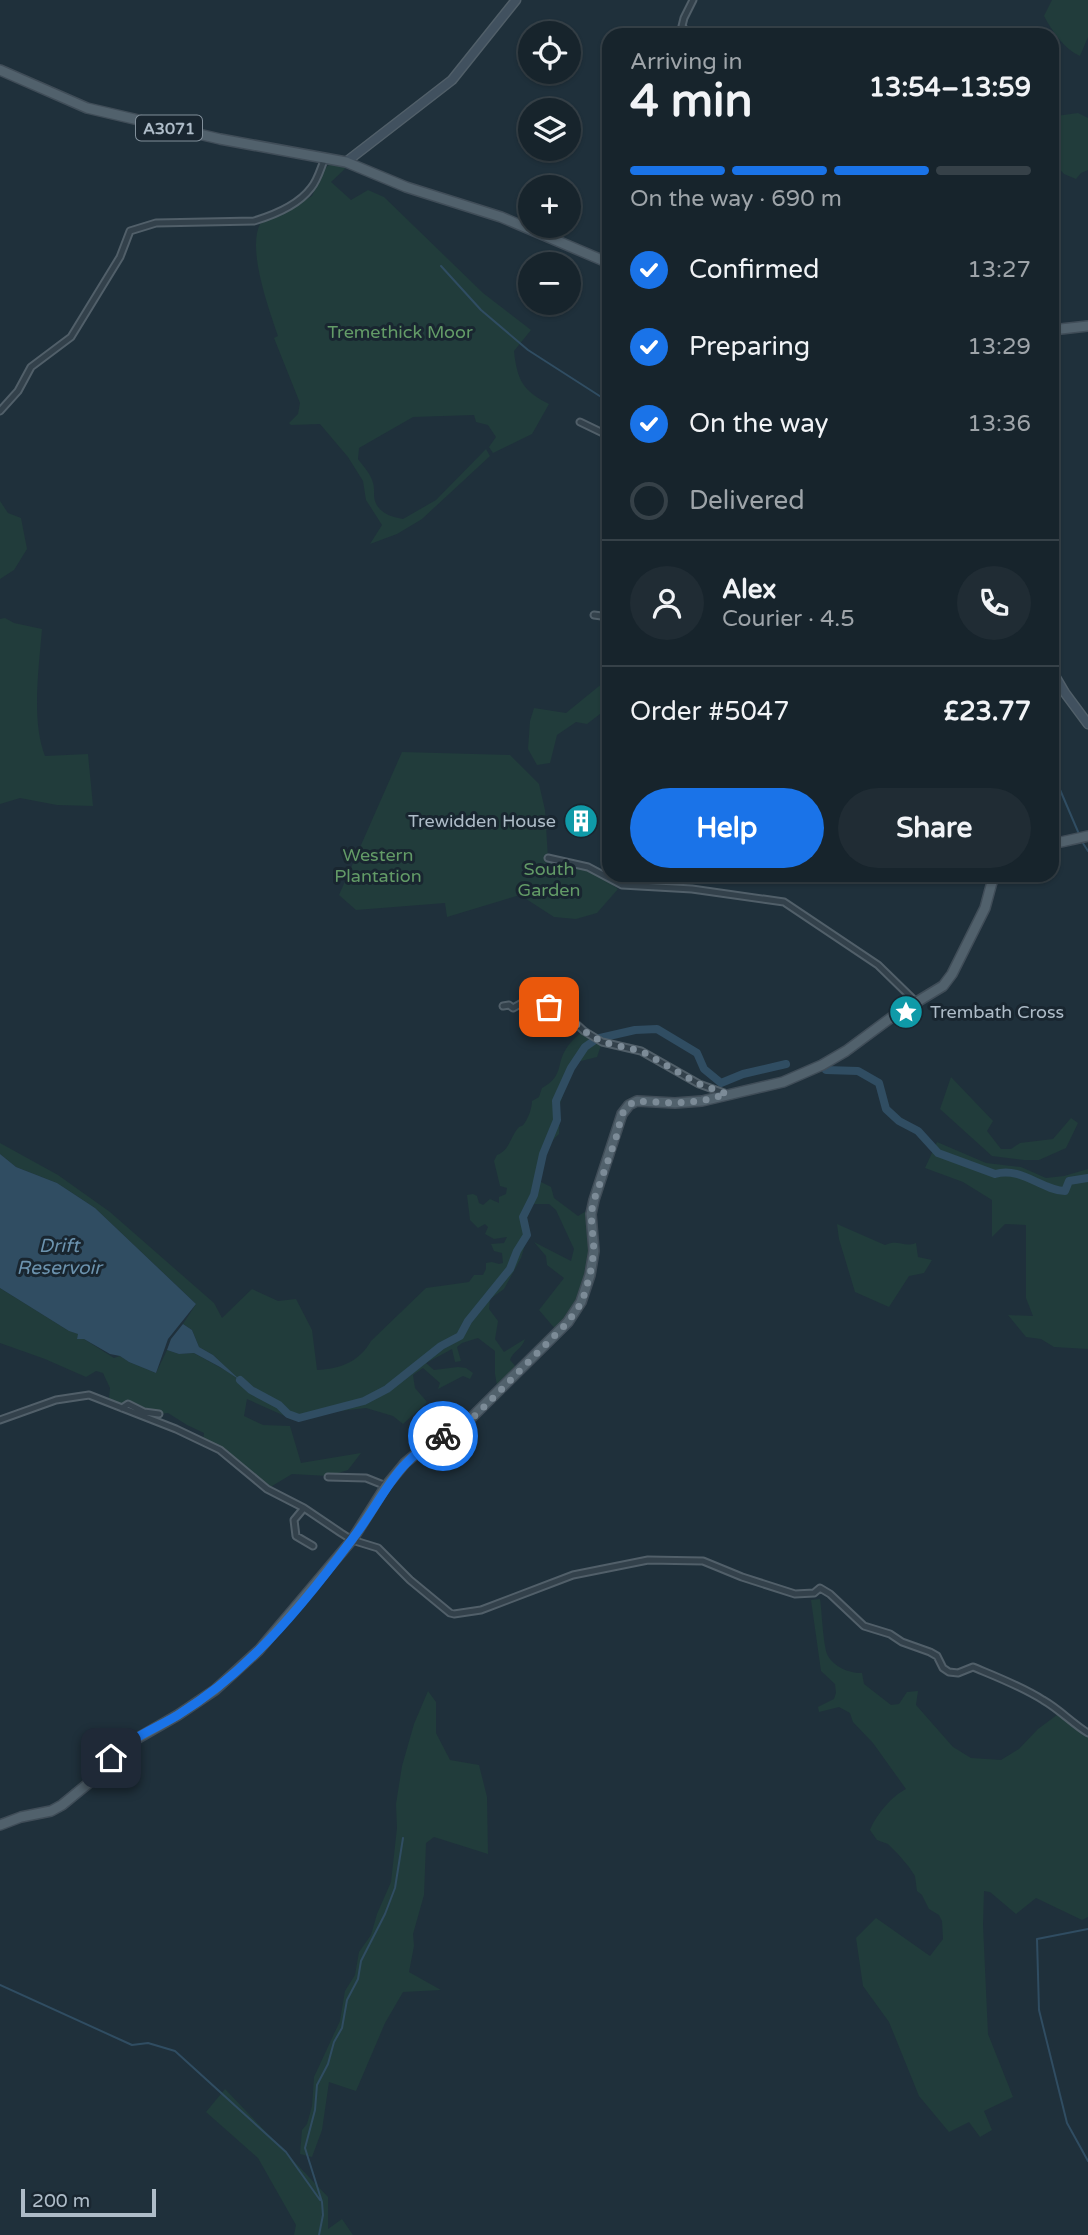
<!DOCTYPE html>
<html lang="en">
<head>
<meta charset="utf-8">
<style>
	:root { --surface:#17242c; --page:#202c34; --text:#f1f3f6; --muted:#9ea4a9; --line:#364148; --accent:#1a73e8 }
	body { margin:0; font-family:"Varela Round",sans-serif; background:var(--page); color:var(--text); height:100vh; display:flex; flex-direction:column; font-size:26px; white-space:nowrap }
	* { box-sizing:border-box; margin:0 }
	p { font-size:23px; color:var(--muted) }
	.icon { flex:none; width:38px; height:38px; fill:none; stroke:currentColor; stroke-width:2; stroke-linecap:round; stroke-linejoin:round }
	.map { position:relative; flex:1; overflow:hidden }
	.sheet { position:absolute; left:602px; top:28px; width:457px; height:854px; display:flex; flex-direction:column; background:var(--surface); border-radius:21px; box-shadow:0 2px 5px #0004,0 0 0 2px var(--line) }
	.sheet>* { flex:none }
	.fabs { position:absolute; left:518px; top:21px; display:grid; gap:14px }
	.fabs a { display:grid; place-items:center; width:63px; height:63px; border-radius:50%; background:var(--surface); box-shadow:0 2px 5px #0004,0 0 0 2px var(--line); font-size:35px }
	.scale { position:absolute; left:21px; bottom:18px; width:135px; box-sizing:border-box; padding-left:7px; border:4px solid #aebcc8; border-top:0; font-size:19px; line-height:24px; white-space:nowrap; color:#aebcc8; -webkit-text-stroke:5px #192630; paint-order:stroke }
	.pin { position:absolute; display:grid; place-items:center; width:60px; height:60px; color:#fff; margin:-30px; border-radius:14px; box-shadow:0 4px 10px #0006 }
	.courier { position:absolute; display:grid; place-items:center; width:70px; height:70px; margin:-35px; border:5px solid #1a73e8; border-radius:50%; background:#fff; color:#222; box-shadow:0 2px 9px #0007 }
	.headline em { font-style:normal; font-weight:700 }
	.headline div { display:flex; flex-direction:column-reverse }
	.headline { display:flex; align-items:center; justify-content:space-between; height:119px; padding:0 28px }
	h1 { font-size:46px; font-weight:700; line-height:52px }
	.bar { display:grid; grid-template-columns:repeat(4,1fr); gap:10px 7px; align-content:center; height:84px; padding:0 28px }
	.bar i { height:9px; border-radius:5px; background:var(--line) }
	.bar .active { background:var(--accent) }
	.bar p { grid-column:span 4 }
	.line { display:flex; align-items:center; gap:18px; padding:0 28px; border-top:2px solid var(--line) }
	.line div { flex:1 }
	.round { display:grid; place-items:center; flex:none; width:74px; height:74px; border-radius:37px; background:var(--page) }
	ol { padding:0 28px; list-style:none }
	li { display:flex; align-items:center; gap:21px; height:77px }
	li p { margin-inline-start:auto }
	li .icon { padding:7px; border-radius:50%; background:var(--accent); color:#fff; stroke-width:4 }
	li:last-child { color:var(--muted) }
	li i { width:38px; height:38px; border:4px solid var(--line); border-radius:50% }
	.action { display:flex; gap:14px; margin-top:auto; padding:14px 28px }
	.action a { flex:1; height:80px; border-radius:42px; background:var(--accent); color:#fff; font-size:28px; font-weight:700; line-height:80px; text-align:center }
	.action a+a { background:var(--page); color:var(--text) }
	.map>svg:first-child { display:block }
	.green { fill:#213c3b }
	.water { fill:#304d62 }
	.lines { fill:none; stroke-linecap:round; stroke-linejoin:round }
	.stream { stroke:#304d62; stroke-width:2 }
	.river { stroke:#304d62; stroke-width:8 }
	.street-casing { stroke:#515f69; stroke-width:9 }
	.secondary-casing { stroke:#515f69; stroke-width:11 }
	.primary-casing { stroke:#404d58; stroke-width:12 }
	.street { stroke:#33414b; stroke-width:5 }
	.secondary { stroke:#41515f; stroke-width:8 }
	.primary { stroke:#51616c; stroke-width:9 }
	.done { stroke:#7c8b97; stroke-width:7; stroke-dasharray:0 12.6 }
	.route { stroke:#1a73e8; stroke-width:9 }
	.labels { text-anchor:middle; stroke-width:6; stroke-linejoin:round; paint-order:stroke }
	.shield { fill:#192630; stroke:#818f9a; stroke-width:2 }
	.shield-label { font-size:16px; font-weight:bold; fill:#aebcc8 }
	.park-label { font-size:18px; fill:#639b67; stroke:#192630 }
	.poi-label { font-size:18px; fill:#aebcc8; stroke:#192630; text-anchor:end }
	.water-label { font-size:19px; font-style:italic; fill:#6c93ae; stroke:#192630 }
</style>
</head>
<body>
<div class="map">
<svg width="1088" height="2235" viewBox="0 0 1088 2235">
	<rect width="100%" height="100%" fill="#1f303b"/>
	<path class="green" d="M1052 0H1088V37L1080 56C1064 49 1052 31 1044 16Z
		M1078 113 1088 118V170L1081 173 1076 179 1064 174 1052 161V121L1056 116Z
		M330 164 348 166 331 182 351 200 368 190 384 197 483 293 531 330 514 351C517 380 523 391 549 404L532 434 493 453 489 447 496 437 488 425 476 422 474 415 413 417 359 448 358 459C363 466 371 474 373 483 375 489 373 495 375 501 379 513 391 517 403 519L436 500 486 449 490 456 422 519 397 534 370 544 382 525 366 500 363 481 348 457 320 424 291 425 289 423 298 414 300 403 274 338 278 336C269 309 247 250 260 224L312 196 324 169Z
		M0 501 8 513 21 518 27 549 14 570 0 579Z
		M5 618 14 623 42 629C39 667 31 721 45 756L88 754 93 806 57 805 20 798 0 804V619Z
		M609 678V707L587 724 576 722 557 735 550 763 537 765 528 749 530 721 534 708 566 713Z
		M402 752 510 755 539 784 545 810 548 858 595 870 618 889 597 913 576 919 554 917 520 895 447 917 445 903 356 910 339 895Z
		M583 1031 602 1042 597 1057 573 1063 560 1104 559 1134C545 1146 541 1164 541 1182L551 1187 554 1198 578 1216 588 1210C591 1241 593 1269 580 1299 575 1310 564 1320 556 1330L539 1310 564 1278 547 1265 546 1256 534 1242 571 1261 574 1249 556 1210 549 1204H533L526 1220 528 1235 521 1258 504 1289 490 1299 489 1309 498 1321 495 1339 504 1352 525 1339C522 1349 513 1351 510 1360L519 1370 498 1391 495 1374V1351L478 1338 462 1343 457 1347 461 1361 455 1362 452 1349 426 1363 434 1370 458 1367 466 1368 473 1373 470 1379 463 1376 438 1389 440 1383 423 1368 413 1375 415 1388 427 1402 403 1424 393 1416 366 1408 287 1417 247 1399 244 1416 263 1425 290 1426 301 1463 361 1453 348 1470 328 1476 292 1474 267 1489 221 1450 203 1443 204 1433 187 1425 168 1413 159 1414 144 1412 126 1403 119 1404 109 1399 110 1388 103 1373 96 1371 86 1377 45 1359 0 1343V1288L69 1331 79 1334 77 1338 84 1339 114 1358 120 1356 129 1362 156 1373 167 1350 179 1354 194 1353 234 1375 213 1355 199 1347 192 1330 183 1324 196 1304 95 1208 57 1183 16 1167 0 1154V1143L58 1175 110 1212 214 1303 222 1318 252 1289 278 1301 296 1299 312 1330 317 1370C340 1369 359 1362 371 1341L426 1288 469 1282 474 1275H483L486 1269V1263L492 1262 499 1264 503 1263 502 1253 494 1251 491 1244 504 1243 507 1237 494 1239 485 1234 488 1227 485 1224 478 1228 470 1220 467 1195 473 1194 477 1196 479 1203 483 1205 490 1199 499 1203V1197L506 1194 507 1188 500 1186 494 1161 497 1155C510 1150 511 1135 519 1127 520 1126 523 1126 524 1124 528 1119 532 1108 532 1101L539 1097 542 1088C564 1076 556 1064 566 1049 570 1042 577 1036 583 1031Z
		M951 1077 993 1121 987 1131 1001 1149H1011L1020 1143 1053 1139 1071 1118 1078 1123 1066 1148 1039 1160H1024L992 1156 940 1109Z
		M937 1142 986 1163 1021 1167 1046 1178 1064 1176 1088 1169V1349L1054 1347 1041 1339 1026 1337 1008 1315 1033 1316 1026 1298V1225L1005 1224 992 1237V1200L963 1182 925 1168Z
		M837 1224 885 1245C899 1239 903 1248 916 1243L918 1257 932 1260 924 1273 909 1276 889 1307 855 1292 839 1239Z
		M820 1599C822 1611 823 1647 828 1656 834 1667 851 1674 862 1673L864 1684 891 1705 899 1704 907 1692 918 1691 916 1705 953 1747 971 1758 1001 1760 1019 1749 1038 1729 1061 1712 1088 1733V1917L1082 1920 1036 1898 1016 1914 990 1892 984 1891 983 1925 988 2034 1013 2097 984 2111 992 2130 980 2137 969 2122 949 2132 919 2096 889 2022 863 1986 856 1938 876 1918 930 1956 943 1939 942 1921 939 1915 929 1909 922 1895 917 1891 915 1876 909 1867 898 1854 888 1844 877 1840 870 1830C876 1815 892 1796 906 1789L873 1743 853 1722 850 1713 839 1707 819 1712 818 1707 834 1699 836 1693 835 1684 821 1671 811 1600Z
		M428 1691 436 1702V1733L450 1760 479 1765 487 1797 488 1854 434 1837 426 1843 424 1895 413 1934 414 1946 409 1972 441 1990 403 1992 385 2023 356 2091 329 2082 322 2130 312 2157 300 2154 302 2130 307 2124 312 2106 314 2077 340 2021 345 1991 355 1975 359 1952 371 1935 377 1914 391 1882 397 1828 396 1804 402 1766 414 1724Z
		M225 2089 328 2197V2229L342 2219 353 2235H294L296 2225 258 2158 206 2112Z"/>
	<path class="water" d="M0 1154 16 1167 57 1183 95 1208 196 1304 168 1339 156 1373 129 1362 120 1356 110 1354 84 1339H77L78 1334 69 1331 0 1288Z
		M183 1324 192 1330 199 1347 213 1355 240 1380 220 1367 194 1353 179 1354 167 1350 171 1339Z"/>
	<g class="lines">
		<path class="stream" d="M441 266 481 310 528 350 609 402
			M1052 771 1079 834
			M1081 840 1088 851
			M1088 1929 1037 1939 1039 2010 1067 2123 1088 2161
			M0 1985 132 2045 148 2043 175 2051 286 2152 320 2200
			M319 2235 323 2215 322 2202 305 2148 315 2110 317 2085 328 2064 334 2042 342 2028 347 2000 358 1979 361 1961 385 1914 395 1888 403 1838"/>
		<path class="river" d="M600 1038 635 1030 657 1029 697 1053 704 1069 721 1083 743 1074 786 1064
			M826 1070 858 1071 879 1083 886 1109 899 1121 918 1131 938 1153 995 1174C1021 1166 1041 1190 1065 1191L1069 1181 1088 1178
			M240 1380 251 1390 279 1405 288 1414 299 1418 364 1401 387 1389 441 1346 460 1336 468 1321 510 1269 517 1251 527 1235 523 1217 534 1195 543 1154 557 1120 556 1101 571 1068 585 1047 595 1040"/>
		<g class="street-casing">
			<path id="street" d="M689 35 682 26 684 18 693 0
				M0 411 18 391 31 367 71 337 120 257 130 231 156 223 254 221C274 215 299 204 311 188 318 180 321 167 325 158
				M580 422 609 436
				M594 615 609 617
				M548 858 588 867 622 885 692 889 784 902 878 965 917 1003
				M503 1006 509 1005 513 1008 522 1003 535 1009 549 1007 561 1010 584 1031 602 1042 641 1051 699 1084 727 1094
				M122 1408 128 1404 144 1412 159 1414
				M0 1420 56 1400 89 1395 176 1429 220 1450 267 1489 304 1508 341 1533 352 1540 378 1548 410 1580 450 1613 454 1614 481 1610 573 1575 648 1560 703 1561 742 1577 795 1594 814 1593 820 1588 830 1594 864 1626 890 1634 902 1642 930 1652 937 1656 943 1668 949 1672 958 1673 973 1667C997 1677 1021 1686 1043 1700 1059 1709 1072 1723 1088 1733
				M328 1477 366 1478 386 1486
				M304 1508 294 1520 296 1536 313 1546"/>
		</g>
		<g class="secondary-casing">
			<path id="secondary" d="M346 162 452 80 516 0
				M1052 577C1056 586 1056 594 1052 602
				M1052 645 1055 676 1065 693 1088 724"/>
		</g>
		<g class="primary-casing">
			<path id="primary" d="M0 70 87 108 220 139 346 162 406 187 501 217 609 263
				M1052 330 1088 326
				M1052 844 1088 836
				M0 1825 21 1817 51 1811 62 1805 101 1773 119 1749 178 1715 215 1690 259 1650 352 1540 386 1486 405 1463 423 1448 468 1421 568 1322 581 1302 590 1275 594 1251 591 1214 594 1200 622 1114 629 1105 637 1101 675 1103 702 1101 783 1082 822 1065 846 1051 892 1017 943 986 952 974 985 908 992 882 997 875"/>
		</g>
		<use href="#street" class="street"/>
		<use href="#secondary" class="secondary"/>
		<use href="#primary" class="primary"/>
	</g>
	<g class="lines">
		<path class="done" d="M443 1436 468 1422 481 1410 568 1322 582 1302 590 1275 594 1251 591 1214 594 1200 616 1138 622 1114 629 1105 636 1101 675 1103 702 1101 727 1094 699 1084 641 1051 602 1042 584 1031 561 1010 549 1007"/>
		<path class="route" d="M111 1758C129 1738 155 1729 178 1715 207 1697 233 1676 257 1652 292 1618 324 1577 353 1538 384 1498 394 1461 443 1436"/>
	</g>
	<defs>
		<g id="building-disc" transform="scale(1.75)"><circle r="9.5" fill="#0f9aa8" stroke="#192630"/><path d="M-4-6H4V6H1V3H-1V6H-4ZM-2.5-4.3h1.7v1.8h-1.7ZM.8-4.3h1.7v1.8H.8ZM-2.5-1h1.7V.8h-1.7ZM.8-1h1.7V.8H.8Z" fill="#fff"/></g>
		<g id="sight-disc" transform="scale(1.75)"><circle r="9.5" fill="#0f9aa8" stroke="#192630"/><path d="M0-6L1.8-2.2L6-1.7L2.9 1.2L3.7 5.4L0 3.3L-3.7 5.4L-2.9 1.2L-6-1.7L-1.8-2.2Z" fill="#fff"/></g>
	</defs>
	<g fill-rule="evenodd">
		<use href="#building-disc" x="581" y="821"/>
		<use href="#sight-disc" x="906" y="1012"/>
	</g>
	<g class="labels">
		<rect class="shield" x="136" y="115.5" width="66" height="25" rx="5"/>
		<g class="shield-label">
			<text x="169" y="134">A3071</text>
		</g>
		<g class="park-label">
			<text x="400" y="338">Tremethick Moor</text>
			<text x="378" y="861">Western<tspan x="378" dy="21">Plantation</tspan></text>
			<text x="549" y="875">South<tspan x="549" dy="21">Garden</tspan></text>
		</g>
		<g class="poi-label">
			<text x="556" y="827">Trewidden House</text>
			<text x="930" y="1018" text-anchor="start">Trembath Cross</text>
		</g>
		<g class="water-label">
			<text x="59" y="1252">Drift<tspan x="59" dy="22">Reservoir</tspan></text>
		</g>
	</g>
</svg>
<div class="fabs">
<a><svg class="icon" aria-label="locate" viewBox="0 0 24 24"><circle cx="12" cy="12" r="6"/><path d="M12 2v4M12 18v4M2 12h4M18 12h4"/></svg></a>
<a><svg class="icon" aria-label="layers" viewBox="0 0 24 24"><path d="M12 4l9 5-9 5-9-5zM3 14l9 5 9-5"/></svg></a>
<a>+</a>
<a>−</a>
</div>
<div class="scale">200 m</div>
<div class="pin" style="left:549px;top:1007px;background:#ea580c"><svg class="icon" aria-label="bag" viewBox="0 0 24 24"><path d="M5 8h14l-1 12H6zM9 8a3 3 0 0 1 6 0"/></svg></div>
<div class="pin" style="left:111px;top:1758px;background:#1f2937"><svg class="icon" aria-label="home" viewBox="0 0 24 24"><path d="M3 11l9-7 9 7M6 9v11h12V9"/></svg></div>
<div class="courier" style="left:443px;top:1436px"><svg class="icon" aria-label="bike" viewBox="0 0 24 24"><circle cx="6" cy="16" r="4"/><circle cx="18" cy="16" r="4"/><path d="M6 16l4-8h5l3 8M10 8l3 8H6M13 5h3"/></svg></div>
<section class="sheet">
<div class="headline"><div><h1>4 min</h1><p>Arriving in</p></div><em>13:54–13:59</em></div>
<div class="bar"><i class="active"></i><i class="active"></i><i class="active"></i><i></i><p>On the way · 690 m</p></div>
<ol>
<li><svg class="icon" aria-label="check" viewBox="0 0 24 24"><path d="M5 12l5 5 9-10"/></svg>Confirmed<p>13:27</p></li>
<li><svg class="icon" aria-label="check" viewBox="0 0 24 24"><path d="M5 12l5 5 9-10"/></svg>Preparing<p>13:29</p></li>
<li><svg class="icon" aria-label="check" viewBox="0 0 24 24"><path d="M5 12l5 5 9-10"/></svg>On the way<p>13:36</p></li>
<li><i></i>Delivered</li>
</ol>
<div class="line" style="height:126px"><a class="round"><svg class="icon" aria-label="person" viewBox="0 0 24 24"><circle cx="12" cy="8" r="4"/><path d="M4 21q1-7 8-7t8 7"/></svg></a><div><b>Alex</b><p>Courier · 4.5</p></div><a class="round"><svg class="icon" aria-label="phone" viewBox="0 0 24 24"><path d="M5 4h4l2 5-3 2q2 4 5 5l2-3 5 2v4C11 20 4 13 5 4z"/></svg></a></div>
<div class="line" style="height:91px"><div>Order #5047</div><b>£23.77</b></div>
<div class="action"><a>Help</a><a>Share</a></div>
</section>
</div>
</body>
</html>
